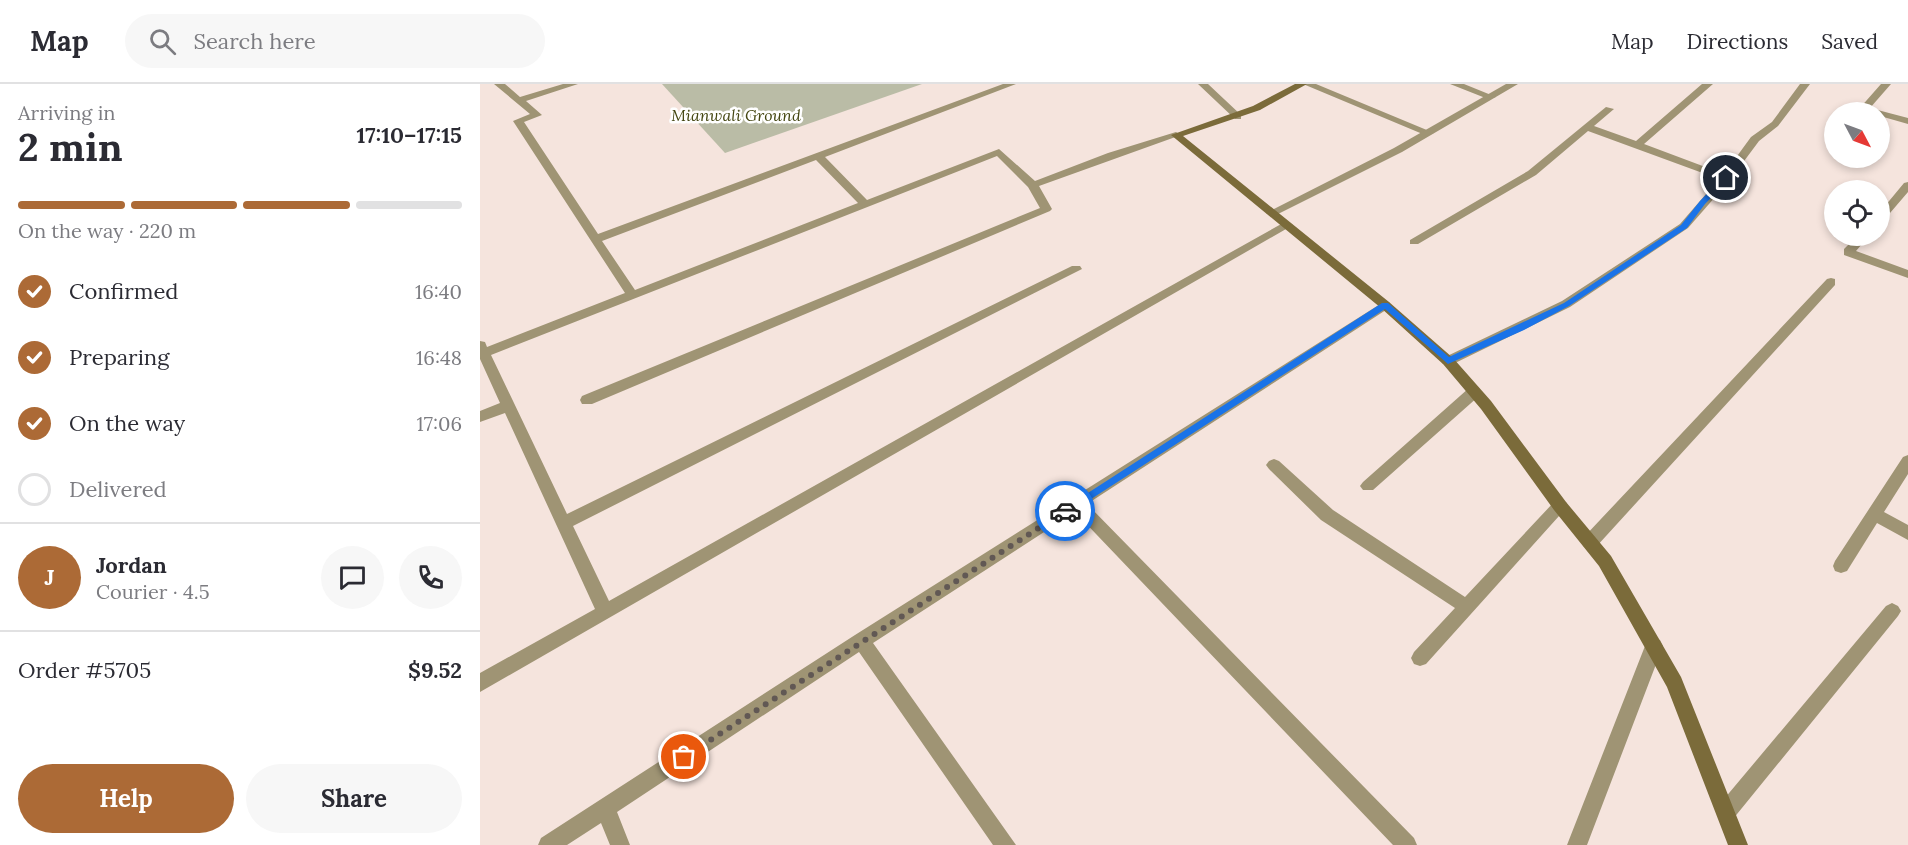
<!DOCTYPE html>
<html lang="en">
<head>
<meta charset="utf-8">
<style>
	:root { --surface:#fff; --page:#f7f7f7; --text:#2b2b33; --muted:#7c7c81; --line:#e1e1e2; --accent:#ac6a36 }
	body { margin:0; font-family:Lora,serif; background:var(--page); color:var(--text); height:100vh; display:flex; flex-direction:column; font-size:22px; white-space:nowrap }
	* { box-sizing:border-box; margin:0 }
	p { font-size:20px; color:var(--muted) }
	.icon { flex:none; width:33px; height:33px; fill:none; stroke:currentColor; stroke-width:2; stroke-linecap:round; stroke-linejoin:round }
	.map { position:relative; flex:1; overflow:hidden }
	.side { display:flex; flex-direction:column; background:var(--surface); width:480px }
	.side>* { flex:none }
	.needle { width:39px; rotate:131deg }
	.fabs { position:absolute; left:1344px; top:18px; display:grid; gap:12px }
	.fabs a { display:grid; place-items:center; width:66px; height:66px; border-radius:50%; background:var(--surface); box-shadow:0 3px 9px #0003; font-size:30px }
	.pin { position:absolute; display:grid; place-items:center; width:51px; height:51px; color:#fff; margin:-26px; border:3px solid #fff; border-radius:50%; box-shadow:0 2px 6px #0007 }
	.courier { position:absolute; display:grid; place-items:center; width:60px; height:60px; margin:-30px; border:4px solid #1a73e8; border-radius:50%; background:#fff; color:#222; box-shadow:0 2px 8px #0007 }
	.head em { font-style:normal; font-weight:800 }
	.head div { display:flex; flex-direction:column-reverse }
	.head { display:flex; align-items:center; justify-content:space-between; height:102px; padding:0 18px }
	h1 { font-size:39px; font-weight:800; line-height:45px }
	.bar { display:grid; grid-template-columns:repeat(4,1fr); gap:9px 6px; align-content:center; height:72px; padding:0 18px }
	.bar i { height:8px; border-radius:4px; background:var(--line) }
	.bar .active { background:var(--accent) }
	.bar p { grid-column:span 4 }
	.line { display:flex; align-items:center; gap:15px; padding:0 18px; border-top:2px solid var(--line) }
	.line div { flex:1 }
	.round { display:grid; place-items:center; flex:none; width:63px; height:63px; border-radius:32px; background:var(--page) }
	ol { padding:0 18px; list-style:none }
	li { display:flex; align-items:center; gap:18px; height:66px }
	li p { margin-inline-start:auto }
	li .icon { padding:6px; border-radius:50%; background:var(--accent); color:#fff; stroke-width:4 }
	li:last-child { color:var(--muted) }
	li i { width:33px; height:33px; border:3px solid var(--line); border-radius:50% }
	.cta { display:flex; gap:12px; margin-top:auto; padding:12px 18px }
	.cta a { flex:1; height:69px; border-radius:36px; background:var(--accent); color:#fff; font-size:24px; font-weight:800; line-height:69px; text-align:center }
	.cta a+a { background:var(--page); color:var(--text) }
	header { display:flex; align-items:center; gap:36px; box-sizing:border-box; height:84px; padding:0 30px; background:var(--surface); border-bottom:2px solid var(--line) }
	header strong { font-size:28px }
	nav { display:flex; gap:33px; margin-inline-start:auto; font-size:21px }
	.search { width:420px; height:54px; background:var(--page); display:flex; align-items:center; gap:15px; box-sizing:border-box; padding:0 21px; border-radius:33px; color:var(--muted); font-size:22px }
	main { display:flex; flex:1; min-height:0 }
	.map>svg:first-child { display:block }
	.green { fill:#babca6 }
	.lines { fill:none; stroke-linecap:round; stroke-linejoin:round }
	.lane { fill:#9f9474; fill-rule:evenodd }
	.street { fill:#9f9474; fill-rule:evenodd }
	.secondary { fill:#7b6b3a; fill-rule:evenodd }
	.route { fill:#1a73e8 }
	.done { stroke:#615854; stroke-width:6; stroke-dasharray:0 10.8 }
	.labels { text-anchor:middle; stroke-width:5; stroke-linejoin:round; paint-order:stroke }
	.far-park-label { font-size:16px; font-style:italic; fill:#444611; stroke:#fff }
</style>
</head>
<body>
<header>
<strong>Map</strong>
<div class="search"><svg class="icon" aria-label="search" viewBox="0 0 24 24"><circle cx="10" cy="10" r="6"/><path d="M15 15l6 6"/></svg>Search here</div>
<nav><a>Map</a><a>Directions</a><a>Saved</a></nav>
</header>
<main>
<section class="side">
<div class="head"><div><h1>2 min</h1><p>Arriving in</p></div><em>17:10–17:15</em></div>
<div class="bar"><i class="active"></i><i class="active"></i><i class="active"></i><i></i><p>On the way · 220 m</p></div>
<ol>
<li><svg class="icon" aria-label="check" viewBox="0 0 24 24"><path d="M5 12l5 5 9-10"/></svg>Confirmed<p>16:40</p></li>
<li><svg class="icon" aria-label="check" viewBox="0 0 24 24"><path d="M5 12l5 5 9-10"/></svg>Preparing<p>16:48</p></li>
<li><svg class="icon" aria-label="check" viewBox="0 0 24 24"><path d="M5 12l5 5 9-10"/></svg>On the way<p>17:06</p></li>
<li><i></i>Delivered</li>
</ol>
<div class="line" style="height:108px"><b class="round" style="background:var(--accent);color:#fff">J</b><div><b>Jordan</b><p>Courier · 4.5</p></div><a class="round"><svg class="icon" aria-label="chat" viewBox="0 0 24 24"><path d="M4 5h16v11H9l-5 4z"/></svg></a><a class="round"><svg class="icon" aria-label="phone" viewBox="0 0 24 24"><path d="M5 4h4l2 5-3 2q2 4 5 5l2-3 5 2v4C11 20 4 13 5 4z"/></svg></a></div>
<div class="line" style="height:78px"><div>Order #5705</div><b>$9.52</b></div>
<div class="cta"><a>Help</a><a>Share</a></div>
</section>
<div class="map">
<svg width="1428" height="761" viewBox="0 0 1428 761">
	<rect width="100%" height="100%" fill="#f5e4dd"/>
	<path class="green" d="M182 0H442L245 69Z"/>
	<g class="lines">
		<path class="lane" d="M823 0H836L954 49 945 51Z
			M970 0H984L1016 13 1008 15Z
			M1174 554 1180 556 1183 562 1107 761H1087L1165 562 1168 556Z"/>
		<path class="street" d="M14 0H25L40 13 83 0H98L46 17 62 31 44 38 118 150 523 0H536L345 73 387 116 519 65 555 97 628 69 696 48 701 51 559 102 572 125 570 127 112 320H102L100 316 102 312 560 124 548 103 517 72 11 271 87 430 592 182H600L602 185 93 442 129 517 803 139 807 138 813 141 0 608V589L115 525 25 329 0 338V327L20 319 0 275V257L5 258 7 263 145 209 33 37 50 30ZM336 76 378 119 155 206 122 157Z
			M718 0H728L761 31V35H755Z
			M1026 0H1038L922 68 796 131 792 132 786 129 914 64Z
			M1222 0H1233L1164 60 1244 90 1271 53 1292 38 1320 0H1330L1298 42 1279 57 1250 96 1208 144 1090 223 973 280H963L961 277 963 274 1082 217 1200 140 1239 95 1108 47 1056 91 938 160H930V156L1048 87 1126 23 1134 25 1114 42 1156 57Z
			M1401 0H1411L1390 24 1428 34V40L1400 32V28H1387L1379 25Z
			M1428 98V108L1404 136 1400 137V128L1424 99Z
			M1377 152H1389L1376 167 1428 186V194L1364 171V165Z
			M1351 194 1355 195V201L1116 463 1110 465 1104 463 1102 458 1104 453 1347 195Z
			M905 217 909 218 911 221 909 224 607 420 934 754 937 761H913L595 428 393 559 536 761H513L379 568 137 728 150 761H130L121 739 87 761H58L61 754 375 551Z
			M994 303 999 304 1001 308 999 312 893 406H883L880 402 883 398 989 304Z
			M1428 371V390L1404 428 1428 441V456L1397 439 1367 487 1361 489 1355 487 1353 482 1355 477 1423 373Z
			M794 375 799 377 853 426 985 513 1074 418 1080 416 1086 418 1088 422 946 580 940 582 934 580 931 574 934 568 975 524 841 436 789 385 786 381 789 377Z
			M1412 519 1418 522 1421 527 1418 532 1253 735 1246 738 1239 735 1236 728 1239 721 1406 522Z"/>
		<path class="secondary" d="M815 0H827L780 26 703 52 909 218 973 274 1011 317 1086 418 1131 472 1201 593 1268 761H1248L1187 603 1119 482 1074 426 1001 325 963 280 901 224 691 51 773 22Z"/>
	</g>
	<path class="route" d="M1244 92 1250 94 1225 120 1207 144 1089 222 1044 246 968 280 905 225 588 430 585 431 580 427 902 219H908L969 273 1084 219 1201 141 1220 117Z"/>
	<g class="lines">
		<path class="done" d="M204 673 585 427"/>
	</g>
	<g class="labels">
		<g class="far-park-label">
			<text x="256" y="37">Mianwali Ground</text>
		</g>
	</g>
</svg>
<div class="fabs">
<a><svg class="needle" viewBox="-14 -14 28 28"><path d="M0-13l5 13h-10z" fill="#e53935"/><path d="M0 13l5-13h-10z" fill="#7c7c81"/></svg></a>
<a><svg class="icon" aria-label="locate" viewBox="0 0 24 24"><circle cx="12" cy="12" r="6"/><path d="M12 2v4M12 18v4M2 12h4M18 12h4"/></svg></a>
</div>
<div class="pin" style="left:204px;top:673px;background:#ea580c"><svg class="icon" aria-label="bag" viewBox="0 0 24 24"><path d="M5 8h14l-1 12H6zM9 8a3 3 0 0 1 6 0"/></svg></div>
<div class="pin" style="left:1246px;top:94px;background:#1f2937"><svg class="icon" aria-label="home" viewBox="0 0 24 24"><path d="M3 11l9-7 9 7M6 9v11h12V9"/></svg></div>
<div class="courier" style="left:585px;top:427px"><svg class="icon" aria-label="car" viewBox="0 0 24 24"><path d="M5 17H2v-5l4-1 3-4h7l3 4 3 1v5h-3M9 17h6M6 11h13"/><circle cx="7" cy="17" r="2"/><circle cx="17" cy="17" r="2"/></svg></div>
</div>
</main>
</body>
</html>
